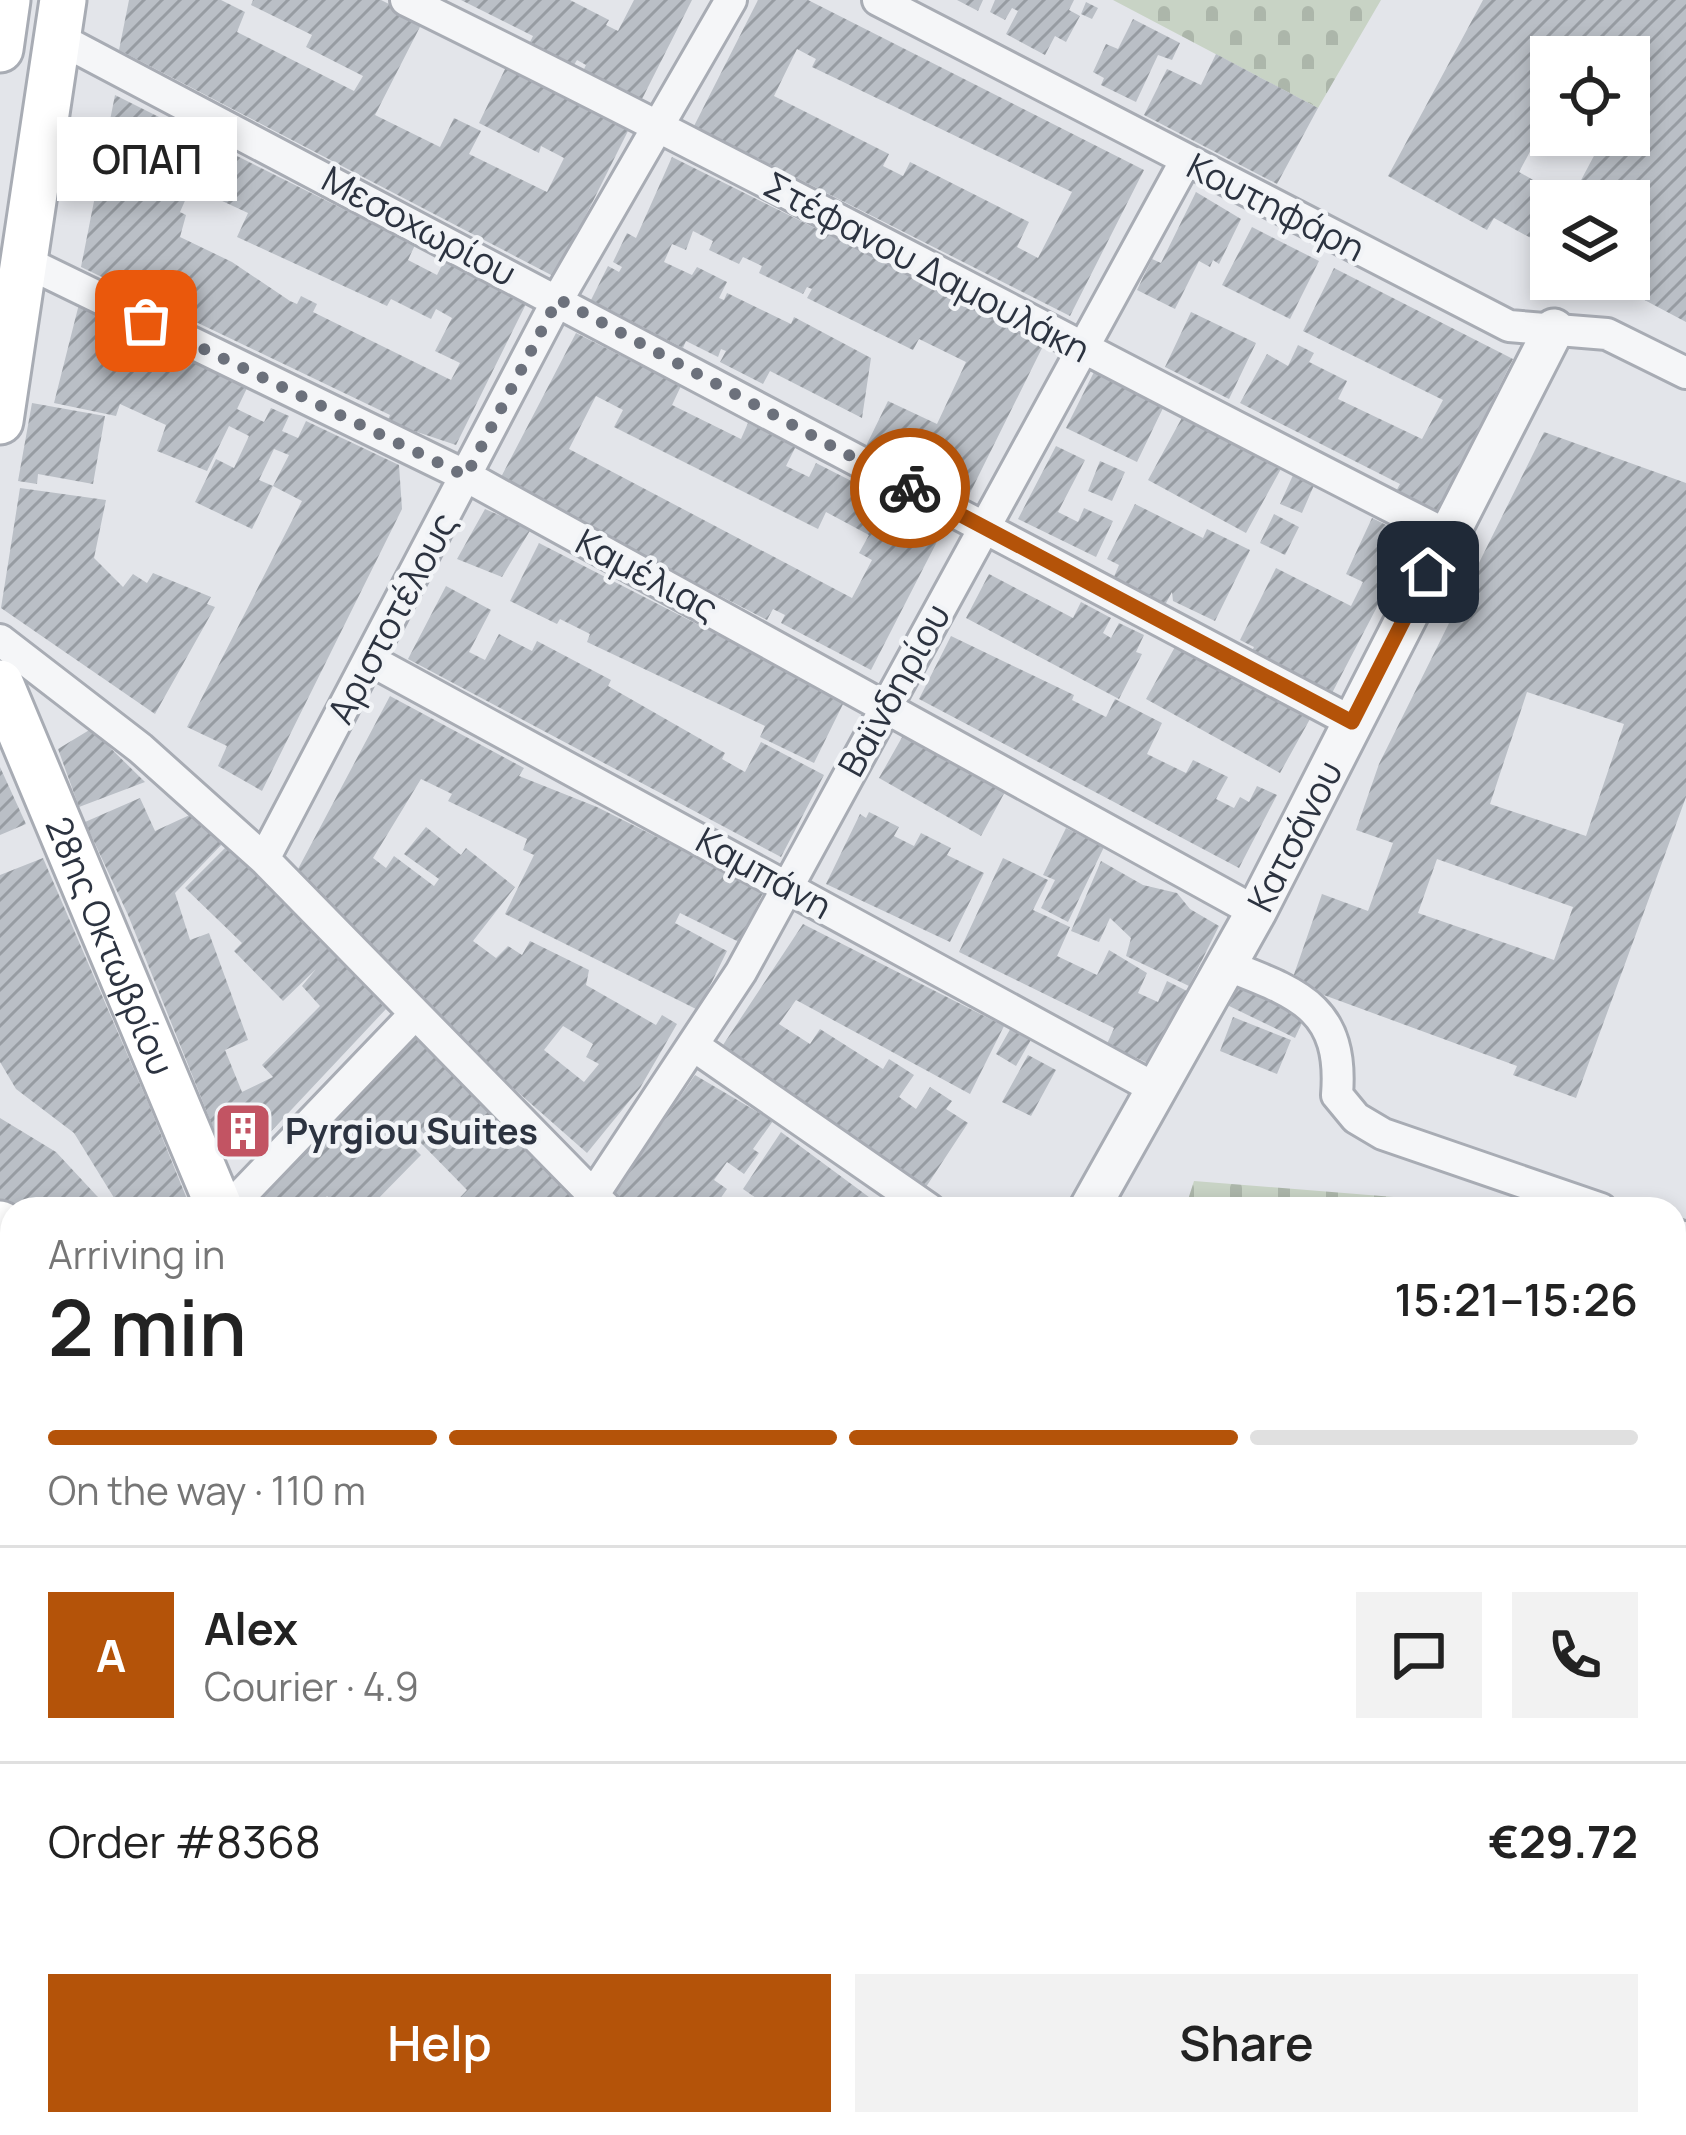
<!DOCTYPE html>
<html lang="en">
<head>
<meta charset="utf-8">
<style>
	:root { --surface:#fff; --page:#f2f2f2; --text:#222; --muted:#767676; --line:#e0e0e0; --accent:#b45309 }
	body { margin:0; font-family:Manrope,sans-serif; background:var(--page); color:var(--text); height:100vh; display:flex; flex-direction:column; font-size:45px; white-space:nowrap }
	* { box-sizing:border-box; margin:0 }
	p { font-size:39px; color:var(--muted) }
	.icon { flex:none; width:66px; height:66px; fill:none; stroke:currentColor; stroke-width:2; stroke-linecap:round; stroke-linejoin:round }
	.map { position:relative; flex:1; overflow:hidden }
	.sheet { position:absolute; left:0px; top:1197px; width:1686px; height:939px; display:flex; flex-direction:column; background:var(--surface); border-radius:36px 36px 0 0; box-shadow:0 6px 18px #0003 }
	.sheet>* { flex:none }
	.fabs { position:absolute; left:1530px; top:36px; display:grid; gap:24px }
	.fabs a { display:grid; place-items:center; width:120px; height:120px; border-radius:0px; background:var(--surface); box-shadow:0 6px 18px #0003; font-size:60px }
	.pin { position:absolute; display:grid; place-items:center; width:102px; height:102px; color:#fff; margin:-51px; border-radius:24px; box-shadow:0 6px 18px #0006 }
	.courier { position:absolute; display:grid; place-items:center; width:120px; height:120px; margin:-60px; border:9px solid #b45309; border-radius:50%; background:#fff; color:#222; box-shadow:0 3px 15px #0007 }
	.bubble { position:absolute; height:84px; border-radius:0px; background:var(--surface); box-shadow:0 6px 18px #0003; font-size:39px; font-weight:600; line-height:84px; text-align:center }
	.overview em { font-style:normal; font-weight:600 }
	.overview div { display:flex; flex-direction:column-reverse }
	.overview { display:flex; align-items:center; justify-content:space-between; height:204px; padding:0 48px }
	h1 { font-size:78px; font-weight:600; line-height:90px }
	.bar { display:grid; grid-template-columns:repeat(4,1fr); gap:18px 12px; align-content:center; height:144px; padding:0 48px }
	.bar i { height:15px; border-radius:9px; background:var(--line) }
	.bar .on { background:var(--accent) }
	.bar p { grid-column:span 4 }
	.line { display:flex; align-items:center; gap:30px; padding:0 48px; border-top:3px solid var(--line) }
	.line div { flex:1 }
	.round { display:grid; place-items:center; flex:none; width:126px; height:126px; border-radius:0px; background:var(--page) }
	.button { display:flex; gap:24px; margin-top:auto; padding:24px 48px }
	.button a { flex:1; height:138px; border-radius:0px; background:var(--accent); color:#fff; font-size:48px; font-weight:600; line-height:138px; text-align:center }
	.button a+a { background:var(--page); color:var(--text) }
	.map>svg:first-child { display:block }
	.cemetery { fill:url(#cemetery-stones) }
	.building { fill:url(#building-hatch); fill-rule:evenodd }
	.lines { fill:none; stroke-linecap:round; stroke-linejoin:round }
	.pedestrian-casing { stroke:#a8acb4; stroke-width:30 }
	.minor-casing { stroke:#a8acb4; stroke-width:36 }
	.tertiary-casing { stroke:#a8acb4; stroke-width:45 }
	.secondary-casing { stroke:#a8acb4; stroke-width:51 }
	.trunk-casing { stroke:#8c939f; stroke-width:57 }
	.pedestrian { stroke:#f5f6f8; stroke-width:24 }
	.minor { stroke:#f5f6f8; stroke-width:30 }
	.tertiary { stroke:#f5f6f8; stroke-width:39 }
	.secondary { stroke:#fff; stroke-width:45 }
	.trunk { stroke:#fff; stroke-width:51 }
	.done { stroke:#6c717c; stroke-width:12; stroke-dasharray:0 21.6 }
	.route { stroke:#b45309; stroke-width:15 }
	.labels { text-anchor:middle; stroke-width:9; stroke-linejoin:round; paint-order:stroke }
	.street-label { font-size:36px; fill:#2c3340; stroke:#f2f4f7 }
	.poi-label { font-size:36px; font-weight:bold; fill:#2c3340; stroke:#f2f4f7; text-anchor:start }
</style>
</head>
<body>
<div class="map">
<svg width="1686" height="2135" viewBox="0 0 1686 2135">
	<defs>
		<pattern id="cemetery-stones" width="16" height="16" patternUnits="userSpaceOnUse" patternTransform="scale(3)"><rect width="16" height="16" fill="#c8d3c5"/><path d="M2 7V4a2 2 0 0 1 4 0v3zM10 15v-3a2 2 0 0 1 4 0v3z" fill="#acb6aa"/></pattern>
		<pattern id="building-hatch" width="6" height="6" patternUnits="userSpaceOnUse" patternTransform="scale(3)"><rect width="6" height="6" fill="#babfc6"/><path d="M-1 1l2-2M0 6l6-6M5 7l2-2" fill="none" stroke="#979ca2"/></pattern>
	</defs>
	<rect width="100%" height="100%" fill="#e3e5ea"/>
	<path class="cemetery" d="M1113 0H1381L1318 108Z
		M1194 1181 1443 1201 1471 1209H1185Z"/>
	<path class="building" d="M129 0H221L245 12 237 32 354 91 363 76 306 47 312 35 251 5 253 0H381L423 21 375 115 440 147 454 118 481 131 469 154 547 192 564 158 541 146 539 153 479 123 507 65 630 127 555 277 119 50Z
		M461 0H570L609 20 606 25 618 31 634 0H692L641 101 583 71 586 65 577 60 574 65 530 42 533 36Z
		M758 0H808L1144 170 1070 316 694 126ZM797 49 816 59 812 67 1072 192 1038 258 1017 247 1029 222 910 162 903 176 883 166 889 154 774 96Z
		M957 0H983L978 11Z
		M995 0H1074L1069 10 1080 16 1066 42 1055 36 1045 55 1006 34 1018 11 1012 8 1005 20 990 12Z
		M1483 0H1686V322L1605 279H1629V201H1551V249L1494 218 1487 230 1388 176ZM1551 57H1629V135H1605L1570 201 1519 172 1551 113Z
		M1086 2 1098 8 1092 19 1081 14Z
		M1133 19 1180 43 1172 60 1158 55 1136 102 1101 85 1104 78 1093 72 1106 44 1118 49Z
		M1216 54 1318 108 1277 184 1144 115 1167 69 1201 85Z
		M115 95 415 245 408 260 437 275 444 261 526 304 456 445 387 422 390 415 81 267ZM195 178 224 192 220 200 248 213 237 237 387 306 391 299 431 319 436 309 452 318 435 351 460 363 451 380 313 312 317 304 301 296 297 304 290 301 232 262 180 237 186 215 180 212Z
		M672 157 1045 342 969 495 866 446 888 401 937 424 966 362 919 339 913 350 807 298 812 289 807 287 803 294 759 273 762 266 743 257 739 264 709 250 713 241 693 231 686 250 672 244 664 262 692 275 697 267 727 282 719 298 724 300 727 293 791 324 794 317 871 358 862 418 770 371 763 384 720 362 726 351 721 349 718 357 686 341 683 348 591 300 608 266 619 272 622 267 613 262 627 233 636 238Z
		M1196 192 1241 219 1219 264 1213 260 1210 267 1199 261 1175 309 1137 290 1152 259 1161 263Z
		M1252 227 1319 261 1290 319 1222 285Z
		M1334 268 1513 359 1435 516 1394 495 1400 484 1240 403 1267 354 1288 366 1298 345 1314 353 1309 362 1347 381 1338 399 1422 439 1443 400 1303 331Z
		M79 304 249 384 237 409 264 422 271 408 289 416 282 431 298 438 306 421 399 465 402 509 262 791 218 766 227 746 187 727 302 501 273 486 289 455 274 449 259 480 273 486 252 529 195 502 216 459 234 468 249 436 229 426 207 471 157 451 166 425 120 404 116 416 54 403Z
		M1191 312 1256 343 1229 399 1165 367Z
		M576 333 681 386 672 405 741 439 748 423 796 446 786 466 809 477 816 463 944 528 871 670 781 623 785 615 773 609 767 620 499 481ZM596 396 623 410 614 427 818 529 826 512 869 535 859 553 872 560 852 598 569 449Z
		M1095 370 1165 404 1137 462 1066 428Z
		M32 403 105 416 93 484 38 474 37 484 18 481Z
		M1184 414 1282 467 1246 533 1148 480Z
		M1544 432 1686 483V797L1576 1098 1513 1075 1517 1066 1291 983 1322 894 1368 911 1393 843 1356 830 1379 764ZM1527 692 1624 724 1586 836 1490 804ZM1437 859 1573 907 1554 960 1418 913Z
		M1056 446 1085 460 1058 512 1078 522 1084 508 1113 521 1096 557 1018 519Z
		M1100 461 1125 472 1112 501 1088 491Z
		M1294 473 1315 483 1302 513 1280 504Z
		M20 488 106 500 94 558 123 587 133 574 147 583 153 573 211 597 207 604 215 607 155 714 1 608Z
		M1135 504 1203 538 1207 529 1250 550 1215 621 1173 601 1172 592 1165 605 1113 579 1119 565 1107 559Z
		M485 509 531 529 502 577 457 559Z
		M1274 514 1299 527 1285 555 1260 543Z
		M1372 518 1413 538 1331 695 1250 655 1254 647 1240 640 1276 568 1351 606 1363 582 1346 574Z
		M539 543 845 700 814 763 760 737 765 726 587 642 590 634 560 619 557 624 510 601Z
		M989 574 1073 618 1081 602 1111 618 1103 633 1111 638 1119 623 1144 635 1136 652 1142 654 1119 699 966 618Z
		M446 586 491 610 469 652 485 660 499 634 532 651 537 641 611 680 608 686 725 753 722 759 745 772 761 742 824 775 781 857 408 659Z
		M951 636 1074 695 1072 700 1106 717 1115 699 1162 723 1147 754 1186 773 1193 760 1228 777 1216 799 1234 808 1240 797 1249 802 1257 786 1277 795 1239 868 919 699Z
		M1176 645 1310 719 1280 773 1146 699Z
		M390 696 524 768 519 776 597 807 764 891 739 942 680 913 675 923 727 951 698 1010 505 914 534 855 523 850 527 839 448 801 452 794 421 779 373 858 386 868 394 856 434 886 439 879 404 854 426 827 461 855 466 848 515 887 473 941 496 958 508 946 522 955 530 941 589 970 586 985 656 1025 662 1015 677 1024 640 1088 587 1153 512 1087 298 869ZM563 1026 593 1044 586 1057 599 1064 584 1082 544 1050Z
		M91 729 145 782 79 807 58 749Z
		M905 732 1006 790 981 836 879 778Z
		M0 767 26 824 0 835Z
		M140 798 155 831 194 813 227 839 175 893 190 940 209 933 248 1040 225 1050 242 1092 273 1077 262 1065 320 1006 302 986 316 969 283 1001 234 951 242 943 185 888 228 845 386 1009 245 1159 225 1157 128 915 85 822Z
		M869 812 899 827 894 836 914 846 921 833 951 848 947 855 984 873 950 942 826 884 860 814 866 818Z
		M1066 828 1104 847 1068 922 1041 908 1055 880 1043 875Z
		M43 858 149 1105 191 1209H111L116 1201 74 1133 16 1089 0 1062V875Z
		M1003 858 1048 880 1033 910 1070 927 1057 956 1097 975 1109 950 1147 973 1138 993 1158 1002 1167 981 1191 993 1156 1067 1107 1044 1114 1028 959 952Z
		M1101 861 1143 885 1177 893 1190 909 1219 926 1189 986 1126 956 1131 938 1110 918 1099 942 1071 931Z
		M803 924 1004 1026 970 1094 796 1000 779 1024 810 1044 820 1029 883 1069 889 1059 914 1075 899 1097 916 1109 930 1087 952 1101 946 1109 968 1123 924 1190 842 1138 846 1132 723 1045Z
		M1241 976 1309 1008 1295 1038 1227 1005Z
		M1233 1017 1291 1040 1277 1074 1220 1051Z
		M1012 1026 1032 1038 1016 1066 996 1054Z
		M414 1035 574 1197 562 1209H449L467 1190 420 1142 426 1136 418 1128 406 1140 421 1155 368 1209H341L327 1196 315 1209 289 1204 248 1209Z
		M1028 1055 1056 1070 1031 1116 1002 1102Z
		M695 1075 773 1121 753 1149 759 1153 744 1174 727 1162 714 1180 727 1189 713 1209H632L612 1195Z
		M0 1118 56 1152 109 1209H12L0 1201Z
		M781 1132 854 1186 885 1209H772L743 1189Z
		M0 1267 12 1273V1305L0 1328Z
		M0 1556 12 1557V1609L0 1601Z
		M1686 1619V1800L1674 1788V1648Z
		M0 1822 12 1828V1901L0 1896Z
		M1686 1909V2073L1674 2061V1922Z
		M0 1977 12 1983V2051L0 2045Z
		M1674 2108 1685 2116 1672 2135H1608L1612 2128 1621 2134 1627 2124H1674Z
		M245 2124H307L310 2135H248Z
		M328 2124H386L389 2135H331Z
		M470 2124H529L531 2132 473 2135Z
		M548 2124H609L612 2135H552Z
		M710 2124H848L851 2135H703Z
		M901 2124H932L933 2129 904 2135Z
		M984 2124H1046L1040 2135H1006Z
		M1074 2124H1122L1142 2135H1068Z
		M1493 2124H1598L1591 2135H1489Z"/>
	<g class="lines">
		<g class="pedestrian-casing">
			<path id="pedestrian" d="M21 2135 33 2124"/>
		</g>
		<g class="minor-casing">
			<path id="minor" d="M406 0C756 172 1099 359 1447 535
				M878 0 1509 326 1607 334 1686 373
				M58 38 1352 722
				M26 262 466 476 1256 912
				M0 640 140 748 264 859 607 1209
				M370 660 1156 1089
				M264 859 558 299 731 0
				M1226 965C1297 993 1344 1007 1337 1095L1356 1118 1383 1134 1601 1209
				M694 1046 929 1209
				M228 1209 413 1016
				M584 1209 741 972 1186 160
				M1674 1234 1686 1238
				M1674 1598 1686 1603
				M0 1673 12 1685
				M0 1744 12 1737
				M1166 2124 1185 2135"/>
		</g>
		<g class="tertiary-casing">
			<g id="tertiary">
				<path id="s1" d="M1089 1209 1256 912 1554 329"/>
				<path d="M1674 1870 1686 1880"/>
				<path d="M876 2124 879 2135"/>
				<path d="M665 2135 672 2124"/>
			</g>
		</g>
		<g class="secondary-casing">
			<g id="secondary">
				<path d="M0 49 7 0"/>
				<path d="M0 421 63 0"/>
				<path id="s2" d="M0 683 220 1209"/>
				<path d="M0 1224 12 1231"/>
			</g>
		</g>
		<g class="trunk-casing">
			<path id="trunk" d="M1674 1431 1686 1401
				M1674 1555 1686 1524
				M1378 2135 1382 2124
				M1455 2135 1459 2124"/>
		</g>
		<use href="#pedestrian" class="pedestrian"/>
		<use href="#minor" class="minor"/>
		<use href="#tertiary" class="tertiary"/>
		<use href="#secondary" class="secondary"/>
		<use href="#trunk" class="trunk"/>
	</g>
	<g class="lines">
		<path class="done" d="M146 321 466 476 558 299 910 488"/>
		<path class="route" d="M910 488 1352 722 1428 572"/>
	</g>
	<defs>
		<g id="building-square" transform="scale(3)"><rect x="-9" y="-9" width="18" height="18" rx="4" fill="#c25463" stroke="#f2f4f7"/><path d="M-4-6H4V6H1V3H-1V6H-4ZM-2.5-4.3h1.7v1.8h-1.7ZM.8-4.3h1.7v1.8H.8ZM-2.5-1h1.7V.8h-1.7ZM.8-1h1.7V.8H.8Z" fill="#fff"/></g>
	</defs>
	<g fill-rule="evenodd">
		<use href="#building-square" x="243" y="1131"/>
	</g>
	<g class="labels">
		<g class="street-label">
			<text transform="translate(1276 207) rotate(27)" y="13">Κουτηφάρη</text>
			<text transform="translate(419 226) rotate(28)" y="13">Μεσοχωρίου</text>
			<text transform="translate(927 267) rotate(28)" y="13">Στέφανου Δαμουλάκη</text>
			<text transform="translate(647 575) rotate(28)" y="13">Καμέλιας</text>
			<text transform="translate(392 618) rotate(-62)" y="13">Αριστοτέλους</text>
			<text transform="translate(894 690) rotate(-61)" y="13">Βαϊνδηρίου</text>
			<text dy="13" stroke="none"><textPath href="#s1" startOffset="426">Κατσάνου</textPath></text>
			<text transform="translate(764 873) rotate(29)" y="13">Καμπάνη</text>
			<text dy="13" stroke="none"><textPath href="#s2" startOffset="285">28ης Οκτωβρίου</textPath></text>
		</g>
		<g class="poi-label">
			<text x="285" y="1144">Pyrgiou Suites</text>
		</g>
	</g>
</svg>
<div class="fabs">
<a><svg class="icon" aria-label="locate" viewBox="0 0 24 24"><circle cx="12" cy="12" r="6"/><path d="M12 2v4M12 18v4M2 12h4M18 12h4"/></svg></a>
<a><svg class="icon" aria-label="layers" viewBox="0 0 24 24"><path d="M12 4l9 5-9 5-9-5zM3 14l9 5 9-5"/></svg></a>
</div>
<div class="pin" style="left:146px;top:321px;background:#ea580c"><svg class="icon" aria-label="bag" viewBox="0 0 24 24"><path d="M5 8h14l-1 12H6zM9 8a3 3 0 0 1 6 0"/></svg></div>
<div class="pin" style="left:1428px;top:572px;background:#1f2937"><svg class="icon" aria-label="home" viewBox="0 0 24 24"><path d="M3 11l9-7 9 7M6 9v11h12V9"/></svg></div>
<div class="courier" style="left:910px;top:488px"><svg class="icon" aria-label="bike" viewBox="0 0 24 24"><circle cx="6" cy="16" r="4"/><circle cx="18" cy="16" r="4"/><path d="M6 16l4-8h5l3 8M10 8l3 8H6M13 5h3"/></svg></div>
<div class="bubble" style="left:57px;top:117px;width:180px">ΟΠΑΠ</div>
<section class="sheet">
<div class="overview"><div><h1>2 min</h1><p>Arriving in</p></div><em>15:21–15:26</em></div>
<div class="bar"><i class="on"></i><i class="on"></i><i class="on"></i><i></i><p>On the way · 110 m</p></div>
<div class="line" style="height:216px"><b class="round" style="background:var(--accent);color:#fff">A</b><div><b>Alex</b><p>Courier · 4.9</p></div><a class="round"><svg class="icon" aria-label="chat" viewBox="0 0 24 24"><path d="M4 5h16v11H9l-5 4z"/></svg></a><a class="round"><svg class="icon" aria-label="phone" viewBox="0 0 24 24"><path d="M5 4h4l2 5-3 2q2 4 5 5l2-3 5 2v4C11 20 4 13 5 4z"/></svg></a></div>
<div class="line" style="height:156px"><div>Order #8368</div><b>€29.72</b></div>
<div class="button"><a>Help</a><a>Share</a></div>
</section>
</div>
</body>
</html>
